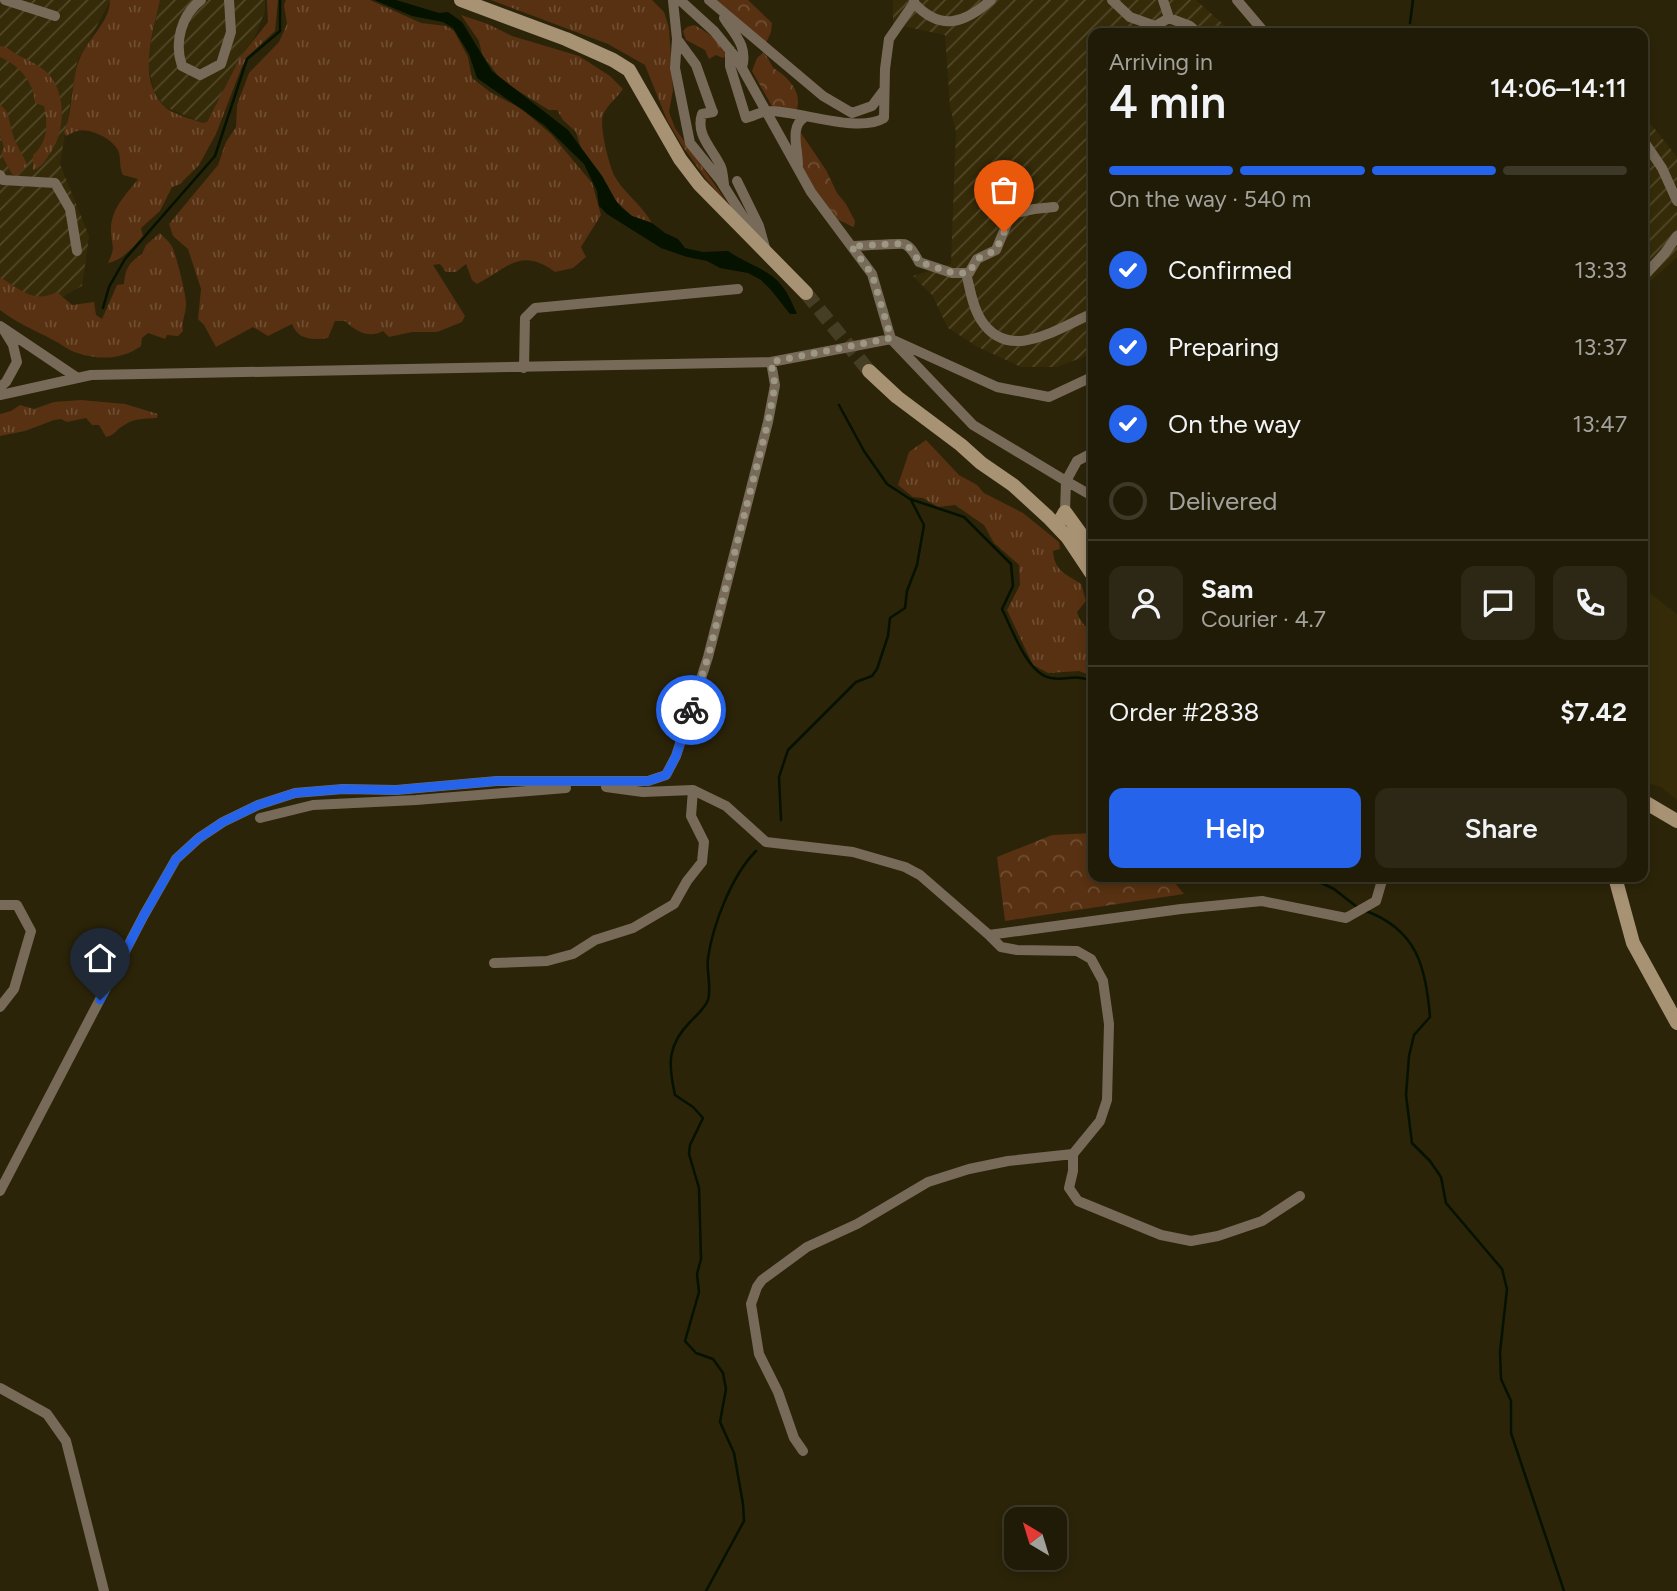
<!DOCTYPE html>
<html lang="en">
<head>
<meta charset="utf-8">
<style>
	:root { --surface:#201b07; --page:#2d2815; --text:#f1f3f6; --muted:#a2a19b; --line:#3d3928; --accent:#2563eb }
	body { margin:0; font-family:Figtree,sans-serif; background:var(--page); color:var(--text); height:100vh; display:flex; flex-direction:column; font-size:26px; white-space:nowrap }
	* { box-sizing:border-box; margin:0 }
	p { font-size:23px; color:var(--muted) }
	.icon { flex:none; width:38px; height:38px; fill:none; stroke:currentColor; stroke-width:2; stroke-linecap:round; stroke-linejoin:round }
	.map { position:relative; flex:1; overflow:hidden }
	.sheet { position:absolute; left:1088px; top:28px; width:560px; height:854px; display:flex; flex-direction:column; background:var(--surface); border-radius:14px; box-shadow:0 4px 10px #0003,0 0 0 2px var(--line) }
	.sheet>* { flex:none }
	.needle { width:46px; rotate:322deg }
	.controls { position:absolute; left:1004px; top:1507px; display:grid; gap:14px }
	.controls a { display:grid; place-items:center; width:63px; height:63px; border-radius:14px; background:var(--surface); box-shadow:0 4px 10px #0003,0 0 0 2px var(--line); font-size:35px }
	.pin { position:absolute; display:grid; place-items:center; width:60px; height:60px; color:#fff; margin:-72px -30px; border-radius:50% 50% 50% 0; rotate:-45deg; box-shadow:0 0 7px #0007 }
	.pin .icon { rotate:45deg }
	.courier { position:absolute; display:grid; place-items:center; width:70px; height:70px; margin:-35px; border:5px solid #2563eb; border-radius:50%; background:#fff; color:#222; box-shadow:0 2px 9px #0007 }
	.headline em { font-style:normal; font-weight:600 }
	.headline div { display:flex; flex-direction:column-reverse }
	.headline { display:flex; align-items:center; justify-content:space-between; height:119px; padding:0 21px }
	h1 { font-size:46px; font-weight:600; line-height:52px }
	.bar { display:grid; grid-template-columns:repeat(4,1fr); gap:10px 7px; align-content:center; height:84px; padding:0 21px }
	.bar i { height:9px; border-radius:5px; background:var(--line) }
	.bar .selected { background:var(--accent) }
	.bar p { grid-column:span 4 }
	.line { display:flex; align-items:center; gap:18px; padding:0 21px; border-top:2px solid var(--line) }
	.line div { flex:1 }
	.round { display:grid; place-items:center; flex:none; width:74px; height:74px; border-radius:14px; background:var(--page) }
	ol { padding:0 21px; list-style:none }
	li { display:flex; align-items:center; gap:21px; height:77px }
	li p { margin-inline-start:auto }
	li .icon { padding:7px; border-radius:50%; background:var(--accent); color:#fff; stroke-width:4 }
	li:last-child { color:var(--muted) }
	li i { width:38px; height:38px; border:4px solid var(--line); border-radius:50% }
	.button { display:flex; gap:14px; margin-top:auto; padding:14px 21px }
	.button a { flex:1; height:80px; border-radius:14px; background:var(--accent); color:#fff; font-size:28px; font-weight:600; line-height:80px; text-align:center }
	.button a+a { background:var(--page); color:var(--text) }
	.map>svg:first-child { display:block }
	.built { fill:#352b08 }
	.industrial { fill:url(#industrial-furrows) }
	.grass { fill:url(#grass-tufts) }
	.forest { fill:url(#forest-crowns) }
	.water { fill:#051200 }
	.lines { fill:none; stroke-linecap:round; stroke-linejoin:round }
	.stream { stroke:#051200; stroke-width:2.5 }
	.secondary-tunnel { stroke:#453e25; stroke-width:14; stroke-dasharray:14 7; stroke-linecap:butt }
	.street { stroke:#786a58; stroke-width:10 }
	.secondary { stroke:#a89274; stroke-width:14 }
	.done { stroke:#9c9683; stroke-width:7; stroke-dasharray:0 12.6 }
	.route { stroke:#2563eb; stroke-width:9 }
</style>
</head>
<body>
<div class="map">
<svg width="1677" height="1591" viewBox="0 0 1677 1591">
	<defs>
		<pattern id="industrial-furrows" width="10" height="10" patternUnits="userSpaceOnUse" patternTransform="scale(1.75)"><rect width="10" height="10" fill="#352b08"/><path d="M-1 1l2-2M0 10L10 0M9 11l2-2" fill="none" stroke="#52492a"/></pattern>
		<pattern id="grass-tufts" width="24" height="20" patternUnits="userSpaceOnUse" patternTransform="scale(1.75)"><rect width="24" height="20" fill="#573111"/><path d="M3 7l-1-3M5 7V3M7 7l1-3M15 17l-1-3M17 17v-4M19 17l1-3" fill="none" stroke="#6f4e32"/></pattern>
		<pattern id="forest-crowns" width="20" height="18" patternUnits="userSpaceOnUse" patternTransform="scale(1.75)"><rect width="20" height="18" fill="#573111"/><path d="M2 6a3 3 0 1 1 6 0M12 15a3 3 0 1 1 6 0" fill="none" stroke="#6f4e32"/></pattern>
	</defs>
	<rect width="100%" height="100%" fill="#2b2409"/>
	<path class="built" d="M1643 588 1677 614V800L1661 787 1643 781Z"/>
	<path class="industrial" d="M0 0H111L77 62 60 164 89 236 82 286 48 305 0 289Z
		M160 0H265V11L254 38 241 56 207 122 203 123 165 107 154 91 147 61Z
		M893 0H1196L1233 33H1094V353L1057 367H1021L978 347 948 328 932 295 913 276 951 264 956 132 950 106 945 35 893 24Z
		M1643 114 1677 157V257L1643 288Z"/>
	<path class="grass" d="M110 0H160C153 33 137 77 163 105 171 114 192 119 203 123L207 122 241 56 268 22 267 0H278L275 31 247 57 241 69 216 134 199 165 180 184 172 187 160 211 141 228 143 236C134 246 122 261 108 263 116 245 112 249 111 232 110 209 126 195 138 179L123 175C119 167 121 161 119 153 116 140 89 127 77 131 73 132 70 134 66 136L64 132C74 108 71 77 80 58 88 38 110 22 110 0Z
		M286 0H370L421 23 446 26 454 31 468 57 472 78 490 92 522 109 552 135 592 183 601 215 581 247 586 257 573 268 555 272C521 247 509 267 477 284L472 280 466 264 456 272H446L440 264 433 265 465 316 462 322 437 332H412L389 337 383 331C369 339 355 331 345 321H335L328 338C312 340 298 340 292 324L268 336 253 327 216 347 204 325 198 319 201 289 188 249 173 236 169 224 218 165 226 142 236 127 237 105 249 73 279 42 287 24 284 5Z
		M491 0H652L664 12 669 28 673 90 669 112 675 128 731 208 706 179 681 144 667 120 645 65 608 44Z
		M461 15 488 24 512 36 579 56 610 76 623 89C617 98 608 104 603 115 599 126 609 164 614 175 622 191 642 205 652 223L632 216 616 201 602 176 581 148 576 132 563 120 557 110H549L501 80 482 54 479 41Z
		M694 25C707 32 722 41 726 56L723 58 716 55 709 59 705 50 686 40 683 31 687 27Z
		M0 46C9 47 11 52 18 55 31 62 45 67 53 80 66 100 64 133 51 152 45 160 43 167 33 170V155C48 142 48 124 44 106L35 103C34 82 19 65 0 57Z
		M0 104 7 112 14 139 27 164 24 170 16 176 12 174 1 154 4 147 0 136Z
		M160 233C164 238 168 240 171 245 175 249 187 298 186 304 186 315 181 321 183 331L178 336 167 335 165 339 148 333 142 338 141 346C121 361 94 360 72 351 65 348 60 343 53 340 35 330 16 323 0 310V277C20 289 33 304 57 292L72 305 94 302 96 315 102 319 117 285 124 284C125 268 130 262 142 254L146 245Z
		M81 400 125 404 158 414 157 418C146 419 135 418 126 424 117 428 116 435 106 437L99 425H92L86 418 67 422 61 419 54 420 25 431 0 436V414L11 411 20 405 34 409 54 402Z
		M926 440 959 475 977 485 984 493 1023 513 1059 542 1060 549 1053 551C1055 572 1065 573 1081 584L1086 601 1077 612 1079 618 1085 626 1094 625V677L1079 671 1048 673 1033 665 1007 610 1020 585 1019 565 994 543 984 525 955 505 938 507 923 498 913 497 898 485 909 452Z"/>
	<path class="forest" d="M715 0H748L772 23 771 32 766 43Z
		M763 53C769 58 769 61 773 67 774 69 780 72 782 74 793 83 801 95 797 109L789 112 773 108 752 71 757 58Z
		M799 130 826 170 837 193 846 204 855 221 854 227 836 219 802 171Z
		M1094 833V877H1170L1184 894 1005 921 997 857 1052 835Z"/>
	<path class="water" d="M374 0H396L439 13 448 12 462 22 492 71 568 130 602 176 616 201 622 208 632 216 652 223 665 233 678 239 685 248 703 252 728 251C742 261 758 266 772 276 785 286 791 300 797 314H790L771 290 761 280 748 273 720 268 707 261 687 257 661 248 607 214 599 206 597 191 584 164 544 125 477 78 469 54 453 28 443 22 412 16Z"/>
	<g class="lines">
		<path class="stream" d="M1410 23 1413 0
			M103 308 109 287 125 259 215 156 247 59 280 31V0
			M839 405 864 451 887 484 910 499 964 517 1011 564 1013 586 1002 609C1012 629 1028 675 1051 678 1069 681 1073 673 1094 682
			M781 820 779 777 788 750 856 682 872 676 877 669 888 636 890 618 905 608 907 591 917 565 924 525 911 500
			M1309 877 1334 889 1357 907
			M1366 911C1417 930 1426 967 1430 1017L1414 1035 1409 1056 1406 1095 1412 1143 1430 1161 1441 1177 1446 1203 1502 1269 1507 1289 1500 1352 1501 1379 1511 1401V1433L1564 1591
			M706 1591 744 1521 743 1504 734 1453 720 1422 726 1389 723 1373 713 1359 696 1353 685 1341 699 1292 697 1274 701 1259 699 1188 689 1154 690 1145 703 1118 693 1107 675 1095C668 1064 667 1045 691 1021 697 1015 705 1008 708 1000 712 987 706 972 708 958 713 924 732 875 756 851"/>
		<path class="secondary-tunnel" d="M806 293 869 371"/>
		<path class="street" d="M5 0 55 16
			M201 0C181 15 174 43 182 66L200 75 221 64 231 32 229 0
			M709 0 823 96 852 113 872 106 884 90
			M1112 0 1130 17 1155 26 1169 18 1190 26 1198 33
			M1163 0 1169 18
			M1237 0 1265 33
			M673 1 677 39 675 68 690 143 720 180 754 234
			M681 1 714 31 737 59 811 192 872 274 891 339 973 425 1066 481 1065 512
			M914 3C941 32 965 23 991 0
			M724 18C735 35 748 46 742 68
			M677 39 696 65 712 110 713 112 702 114C695 135 713 149 721 167 723 172 723 178 724 184
			M730 50V66L746 118C753 116 761 112 767 111 798 110 858 134 884 118L885 69 889 39 914 3V0
			M1643 140 1662 168 1677 201
			M798 165C798 149 789 126 805 117
			M0 175 3 180 55 183 70 209 77 251
			M737 181 759 226 766 251
			M851 246C860 246 900 243 904 244 912 247 915 255 919 262L952 273H969L977 259 996 250 1011 214 1034 209 1054 207
			M966 273C970 288 972 306 981 320 1010 365 1060 326 1094 313
			M1643 277 1665 253 1677 236
			M0 326 76 377
			M524 368 525 318 535 308 738 289
			M0 387 6 382 17 362 13 345 5 332
			M0 395 91 375 771 362 891 339 997 387 1049 397 1094 376
			M1094 452 1077 461 1066 481 1094 497
			M606 787 643 792 693 790 726 806 766 842 853 852 905 867 920 875 989 935 1181 909 1262 901 1346 918 1376 901 1383 877
			M260 818 313 805 416 800 566 788
			M0 905H17L31 931 14 989 0 1007
			M989 935 1001 947 1017 950 1077 951 1091 959 1103 981 1109 1024 1107 1100 1100 1121 1073 1154V1171L1069 1188 1078 1201 1161 1235 1191 1241 1218 1236 1262 1221 1300 1196
			M494 963 547 961 573 954 595 940 633 928 674 904 687 881 702 862 704 842 691 816 693 790
			M0 1191 144 915 176 859 199 838 223 822 258 805 295 793 343 789 396 790 497 781H648L666 775 676 756 708 657 768 422 775 385 771 362
			M0 1388 47 1414 66 1441 104 1591
			M803 1451 794 1438 778 1392 759 1354 751 1304 757 1287 762 1280 807 1247 857 1224 928 1182 969 1169 1008 1161 1073 1154"/>
		<path class="secondary" d="M461 0 566 39 613 60 629 70 680 159 699 184 806 293
			M869 371 897 397 961 445 981 463 1013 485 1048 517 1068 538 1094 577
			M1057 526 1065 512 1094 552
			M1643 801 1677 821
			M1615 877 1633 943 1677 1023"/>
	</g>
	<g class="lines">
		<path class="done" d="M691 710 708 657 768 422 775 385 771 362 891 338 872 274 851 246C860 246 899 243 904 244 911 247 915 255 919 262L953 273H969L977 259 996 250 1004 232"/>
		<path class="route" d="M100 1000 144 915 176 859 199 838 223 822 258 805 295 793 343 789 396 790 497 781H648L666 775 676 756 691 710"/>
	</g>
</svg>
<div class="controls">
<a><svg class="needle" viewBox="-14 -14 28 28"><path d="M0-13l5 13h-10z" fill="#e53935"/><path d="M0 13l5-13h-10z" fill="#a2a19b"/></svg></a>
</div>
<div class="pin" style="left:1004px;top:232px;background:#ea580c"><svg class="icon" aria-label="bag" viewBox="0 0 24 24"><path d="M5 8h14l-1 12H6zM9 8a3 3 0 0 1 6 0"/></svg></div>
<div class="pin" style="left:100px;top:1000px;background:#1f2937"><svg class="icon" aria-label="home" viewBox="0 0 24 24"><path d="M3 11l9-7 9 7M6 9v11h12V9"/></svg></div>
<div class="courier" style="left:691px;top:710px"><svg class="icon" aria-label="bike" viewBox="0 0 24 24"><circle cx="6" cy="16" r="4"/><circle cx="18" cy="16" r="4"/><path d="M6 16l4-8h5l3 8M10 8l3 8H6M13 5h3"/></svg></div>
<section class="sheet">
<div class="headline"><div><h1>4 min</h1><p>Arriving in</p></div><em>14:06–14:11</em></div>
<div class="bar"><i class="selected"></i><i class="selected"></i><i class="selected"></i><i></i><p>On the way · 540 m</p></div>
<ol>
<li><svg class="icon" aria-label="check" viewBox="0 0 24 24"><path d="M5 12l5 5 9-10"/></svg>Confirmed<p>13:33</p></li>
<li><svg class="icon" aria-label="check" viewBox="0 0 24 24"><path d="M5 12l5 5 9-10"/></svg>Preparing<p>13:37</p></li>
<li><svg class="icon" aria-label="check" viewBox="0 0 24 24"><path d="M5 12l5 5 9-10"/></svg>On the way<p>13:47</p></li>
<li><i></i>Delivered</li>
</ol>
<div class="line" style="height:126px"><a class="round"><svg class="icon" aria-label="person" viewBox="0 0 24 24"><circle cx="12" cy="8" r="4"/><path d="M4 21q1-7 8-7t8 7"/></svg></a><div><b>Sam</b><p>Courier · 4.7</p></div><a class="round"><svg class="icon" aria-label="chat" viewBox="0 0 24 24"><path d="M4 5h16v11H9l-5 4z"/></svg></a><a class="round"><svg class="icon" aria-label="phone" viewBox="0 0 24 24"><path d="M5 4h4l2 5-3 2q2 4 5 5l2-3 5 2v4C11 20 4 13 5 4z"/></svg></a></div>
<div class="line" style="height:91px"><div>Order #2838</div><b>$7.42</b></div>
<div class="button"><a>Help</a><a>Share</a></div>
</section>
</div>
</body>
</html>
